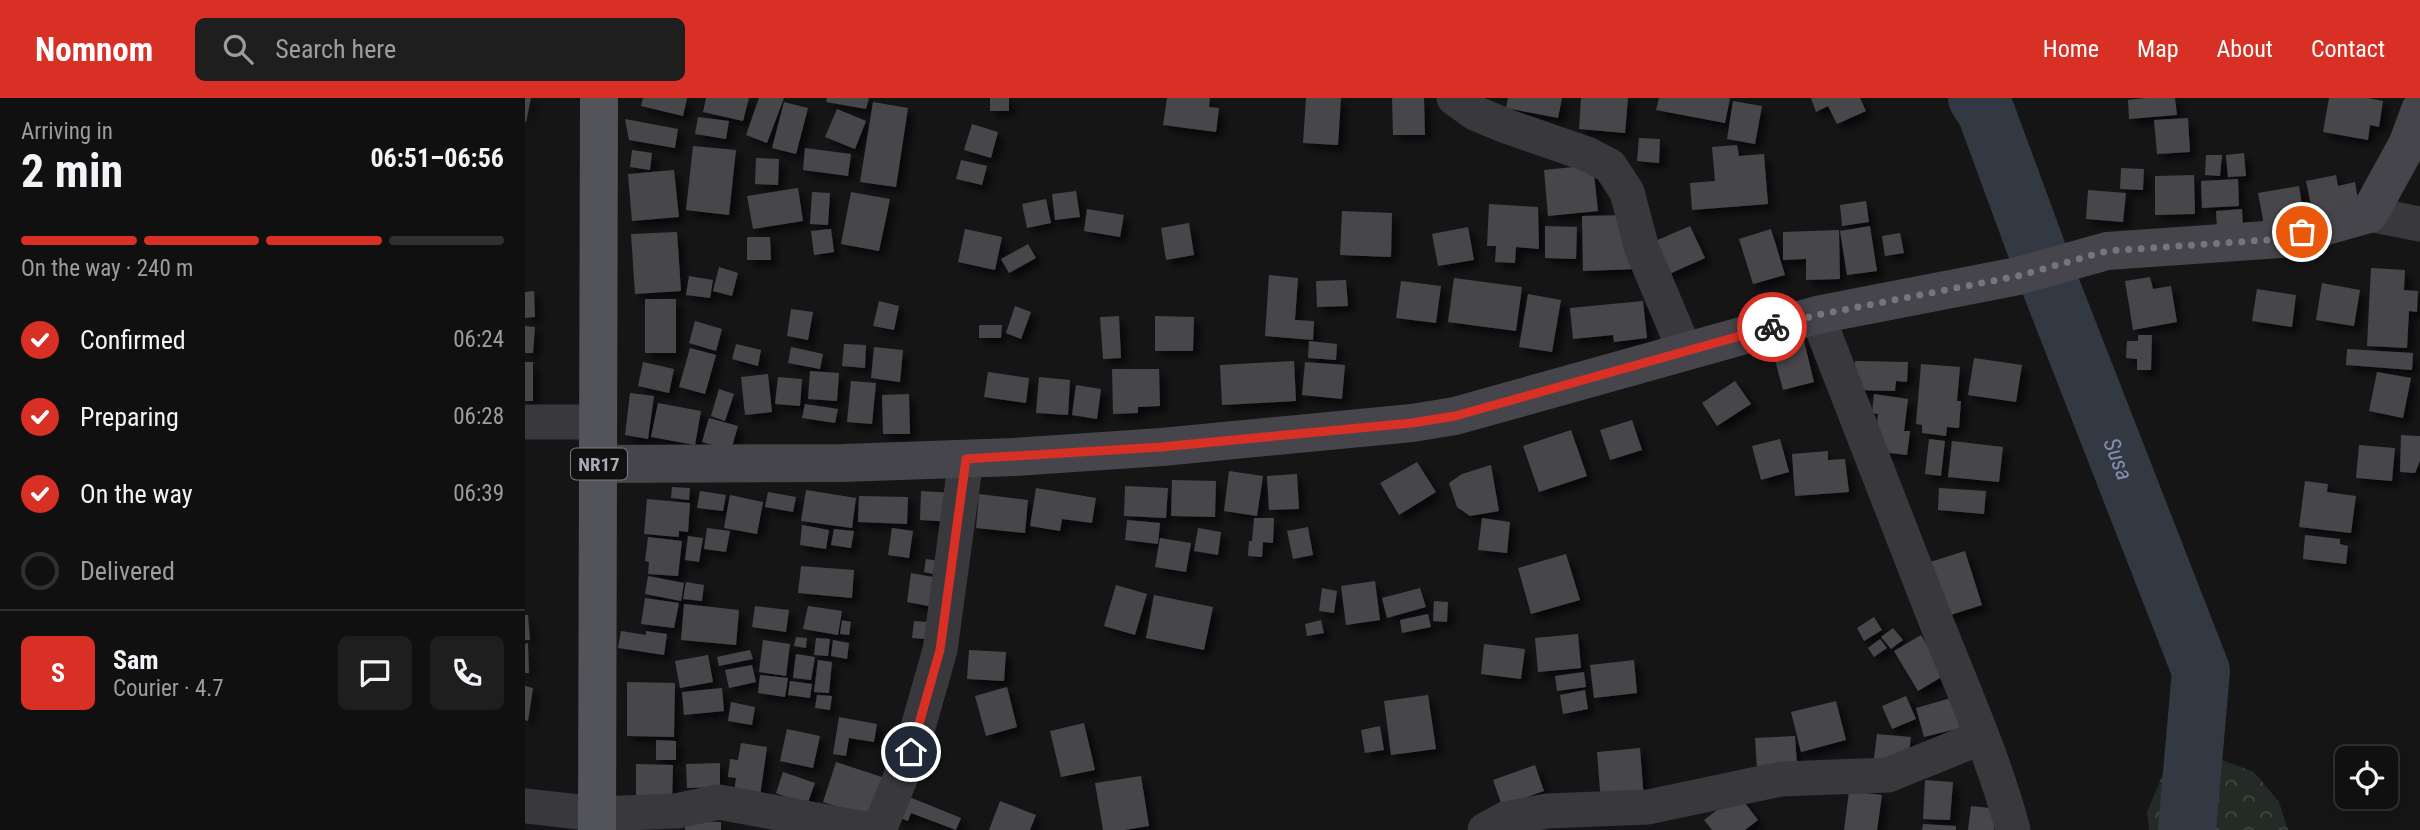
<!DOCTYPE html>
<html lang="en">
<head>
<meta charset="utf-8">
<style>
	:root { --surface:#101010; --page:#1e1e1e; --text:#f1f3f6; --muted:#9c9d9f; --line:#303030; --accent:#d93025 }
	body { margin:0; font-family:"Roboto Condensed",sans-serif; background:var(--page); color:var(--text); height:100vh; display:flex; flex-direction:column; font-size:26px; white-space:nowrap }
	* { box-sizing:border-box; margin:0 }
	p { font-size:23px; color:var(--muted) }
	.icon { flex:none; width:38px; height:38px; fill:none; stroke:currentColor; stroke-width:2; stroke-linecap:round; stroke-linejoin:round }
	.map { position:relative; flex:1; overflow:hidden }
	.sheet { display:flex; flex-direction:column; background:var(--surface); width:525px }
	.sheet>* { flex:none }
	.tools { position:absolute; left:1810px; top:648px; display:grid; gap:14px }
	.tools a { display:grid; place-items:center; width:63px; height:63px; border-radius:10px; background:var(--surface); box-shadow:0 4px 18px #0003,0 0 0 2px var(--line); font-size:35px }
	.pin { position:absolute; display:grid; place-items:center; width:60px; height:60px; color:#fff; margin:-30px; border:4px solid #fff; border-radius:50%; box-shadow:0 2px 7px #0007 }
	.courier { position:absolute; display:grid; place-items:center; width:70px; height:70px; margin:-35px; border:5px solid #d93025; border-radius:50%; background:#fff; color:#222; box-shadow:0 2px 9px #0007 }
	.summary em { font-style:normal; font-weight:700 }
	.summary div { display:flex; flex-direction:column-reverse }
	.summary { display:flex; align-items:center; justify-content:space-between; height:119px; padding:0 21px }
	h1 { font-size:46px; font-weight:700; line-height:52px }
	.bar { display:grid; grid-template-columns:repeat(4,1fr); gap:10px 7px; align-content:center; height:84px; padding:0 21px }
	.bar i { height:9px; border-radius:5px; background:var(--line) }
	.bar .active { background:var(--accent) }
	.bar p { grid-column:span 4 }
	.line { display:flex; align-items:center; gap:18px; padding:0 21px; border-top:2px solid var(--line) }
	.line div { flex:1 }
	.round { display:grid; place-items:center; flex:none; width:74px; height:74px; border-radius:10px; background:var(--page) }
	ol { padding:0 21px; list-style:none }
	li { display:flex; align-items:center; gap:21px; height:77px }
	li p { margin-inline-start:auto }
	li .icon { padding:7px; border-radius:50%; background:var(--accent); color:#fff; stroke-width:4 }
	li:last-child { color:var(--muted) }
	li i { width:38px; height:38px; border:4px solid var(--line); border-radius:50% }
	header { display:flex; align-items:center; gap:42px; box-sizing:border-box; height:98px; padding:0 35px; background:var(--accent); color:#fff }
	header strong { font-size:33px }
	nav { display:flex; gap:38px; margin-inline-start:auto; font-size:24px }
	.search { width:490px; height:63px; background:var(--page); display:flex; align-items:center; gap:18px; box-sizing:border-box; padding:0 24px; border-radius:10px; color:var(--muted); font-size:26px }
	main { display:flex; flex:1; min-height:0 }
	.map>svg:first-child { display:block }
	.forest { fill:url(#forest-crowns) }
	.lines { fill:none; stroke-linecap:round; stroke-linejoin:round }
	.river { stroke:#333942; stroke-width:58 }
	.building { fill:#47474b; filter:url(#shadow) }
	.street { stroke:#39383d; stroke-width:35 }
	.secondary { stroke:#45454b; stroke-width:38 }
	.primary { stroke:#53535a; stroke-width:38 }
	.done { stroke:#75757d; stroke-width:7; stroke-dasharray:0 12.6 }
	.route { stroke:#d93025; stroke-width:9 }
	.labels { text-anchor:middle; stroke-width:5; stroke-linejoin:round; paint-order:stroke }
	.shield { fill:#101011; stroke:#7a7b84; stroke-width:2 }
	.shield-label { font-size:19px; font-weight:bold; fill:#a8a9b5 }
	.water-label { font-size:23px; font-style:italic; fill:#8390ad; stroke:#101011 }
</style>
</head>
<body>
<header>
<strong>Nomnom</strong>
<div class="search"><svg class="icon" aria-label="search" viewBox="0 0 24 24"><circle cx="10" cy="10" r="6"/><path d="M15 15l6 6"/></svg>Search here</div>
<nav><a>Home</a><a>Map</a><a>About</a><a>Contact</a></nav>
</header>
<main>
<section class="sheet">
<div class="summary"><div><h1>2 min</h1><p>Arriving in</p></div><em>06:51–06:56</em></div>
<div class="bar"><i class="active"></i><i class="active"></i><i class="active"></i><i></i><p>On the way · 240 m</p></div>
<ol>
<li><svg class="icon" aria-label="check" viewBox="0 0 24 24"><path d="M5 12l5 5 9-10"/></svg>Confirmed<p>06:24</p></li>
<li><svg class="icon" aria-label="check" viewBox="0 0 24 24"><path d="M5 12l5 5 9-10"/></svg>Preparing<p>06:28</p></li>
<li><svg class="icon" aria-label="check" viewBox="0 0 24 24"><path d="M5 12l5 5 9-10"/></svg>On the way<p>06:39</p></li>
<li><i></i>Delivered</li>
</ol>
<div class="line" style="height:126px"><b class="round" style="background:var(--accent);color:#fff">S</b><div><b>Sam</b><p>Courier · 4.7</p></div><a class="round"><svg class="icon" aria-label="chat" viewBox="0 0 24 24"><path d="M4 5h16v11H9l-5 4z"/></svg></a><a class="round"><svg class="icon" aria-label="phone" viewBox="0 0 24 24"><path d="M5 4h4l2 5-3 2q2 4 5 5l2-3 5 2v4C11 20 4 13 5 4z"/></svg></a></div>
</section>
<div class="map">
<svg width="1895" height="732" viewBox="0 0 1895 732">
	<defs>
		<pattern id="forest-crowns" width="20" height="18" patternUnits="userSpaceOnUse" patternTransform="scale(1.75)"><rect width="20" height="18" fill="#242b27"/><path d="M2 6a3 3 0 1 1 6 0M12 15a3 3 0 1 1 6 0" fill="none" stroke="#414744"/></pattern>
		<filter id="shadow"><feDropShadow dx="6" dy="6" stdDeviation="3.5" flood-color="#0009"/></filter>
	</defs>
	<rect width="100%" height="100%" fill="#151516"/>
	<path class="forest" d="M1651 645 1729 674 1754 704 1763 732H1624L1622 714Z"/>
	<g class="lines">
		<path class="river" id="s1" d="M1452 0 1461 14 1514 158 1676 573 1662 732"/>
	</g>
	<path class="building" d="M0 0H6L1 24H0Z
		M118 0H162L158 18 116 8Z
		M181 0H224L218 23 178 14Z
		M234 0H259L242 45 221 37Z
		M302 0H344L341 11 301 4Z
		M465 0H484V13H465Z
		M642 0H685L684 9 694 10 691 34 638 27Z
		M781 0H816L813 47 778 45Z
		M867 0H899L900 37H868Z
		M983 0H1037L1033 20 981 10Z
		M1056 0H1103L1100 35 1054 31Z
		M1134 0H1205L1200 25 1131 12Z
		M1286 0H1335L1341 13 1312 26 1303 8 1291 14Z
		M1620 0H1650L1652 17 1604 21 1603 2Z
		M1804 0H1843L1858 3 1854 29 1845 27 1843 42 1798 34Z
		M1208 3 1237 8 1230 46 1202 41Z
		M259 4 283 10 271 56 247 50Z
		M348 4 383 10 371 89 335 84Z
		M312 11 341 23 330 51 300 39Z
		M173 19 204 23 201 41 170 36Z
		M1663 20 1665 54 1632 56 1629 22Z
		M100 21 153 31 150 50 104 42Z
		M447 26 473 34 466 60 439 52Z
		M1114 40 1135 41 1134 65 1112 63Z
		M1212 47 1214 58 1239 56 1243 106 1167 112 1165 85 1190 83 1187 49Z
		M168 48 211 52 204 117 161 112Z
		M280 50 326 56 323 78 278 72Z
		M107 52 127 55 125 72 105 69Z
		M1719 55 1721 78 1703 79 1701 57Z
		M1681 57H1697L1695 78 1680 77Z
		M231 60 254 61 253 87 230 86Z
		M436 62 462 68 457 87 431 81Z
		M1068 67 1073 113 1023 118 1019 72Z
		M1596 70 1619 71 1618 92 1595 91Z
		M149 72 154 119 107 123 103 76Z
		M1669 77 1670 116 1630 117V78Z
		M1811 77 1813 88 1830 84 1833 102 1787 112 1781 83Z
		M1713 81 1714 108 1677 110 1676 83Z
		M1774 88 1779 120 1739 127 1733 95Z
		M273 90 278 123 228 131 222 98Z
		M1563 92 1601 95 1598 124 1561 121Z
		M551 93 555 119 530 122 527 96Z
		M287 94 305 95 303 127 285 126Z
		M326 94 365 101 354 153 316 146Z
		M521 101 526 125 502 130 497 106Z
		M1341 103 1344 124 1317 128 1315 107Z
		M964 106 1013 109 1014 151 991 149 990 165 970 164 971 148H962Z
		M562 111 599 117 595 139 559 133Z
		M1717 111 1718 128 1692 130 1691 113Z
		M817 113 867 115 866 159 815 157Z
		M1102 117 1112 171 1058 173 1057 118Z
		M664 125 669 157 641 162 636 130Z
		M1020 128 1052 129 1051 161 1020 160Z
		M1165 128 1180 160 1142 177 1128 144Z
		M1345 128 1352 173 1322 177 1315 133Z
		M943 129 949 162 913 168 907 136Z
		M306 131 309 154 289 157 286 133Z
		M440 131 477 139 470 172 433 164Z
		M1246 131 1260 177 1228 186 1214 141Z
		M1314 132 1315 181 1281 182V161L1258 162V134Z
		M152 134 156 193 110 196 106 136Z
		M1375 135 1379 155 1360 158 1357 138Z
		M222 139H245L246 162H222Z
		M503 146 511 160 484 175 476 161Z
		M194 169 213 175 207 198 188 193Z
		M1846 170 1880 172 1879 192 1893 193 1892 214 1884 213 1882 250 1842 248Z
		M744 177 773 180 770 222 789 223 788 242 740 238Z
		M164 178 188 182 185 200 161 197Z
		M1625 179 1628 191 1646 188 1652 224 1608 232 1600 183Z
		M929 180 997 189 991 233 923 224Z
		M821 182 823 208 792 209 791 183Z
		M876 183 916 188 911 225 871 220Z
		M1797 185 1835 192 1829 228 1791 222Z
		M1732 191 1771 197 1767 229 1727 223Z
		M9 193 10 219 0 220V194Z
		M1003 196 1036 202 1027 254 994 249Z
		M120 201H151V255H120Z
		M354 203 374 208 369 232 348 228Z
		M1118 203 1122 240 1089 244 1088 237 1048 241 1045 210Z
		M490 208 506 214 496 241 481 235Z
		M266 211 288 214 283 242 262 238Z
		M594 218 596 260 578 261 575 219Z
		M630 218 669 219 668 253H630Z
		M170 223 197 231 191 253 164 245Z
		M454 227H477L476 240H454Z
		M0 228 10 229 8 255H0Z
		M1613 237H1627L1626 272H1612V261L1601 260 1602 243H1613Z
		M784 243 812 246 811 262 783 260Z
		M1279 243 1289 284 1258 292 1247 251Z
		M211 246 236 252 233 268 207 261Z
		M319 246 341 247 340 270 317 268Z
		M266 249 298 256 295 271 263 265Z
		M349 249 378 252 375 284 346 280Z
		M165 250 191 257 180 296 154 289Z
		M1822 251 1888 255 1887 272 1821 267Z
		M1449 260 1497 267 1491 304 1443 297Z
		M769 263 771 303 697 307 695 267Z
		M1330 263 1383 264 1382 284 1371 283 1370 293 1330 292Z
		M0 264H8V303H0Z
		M118 264 149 271 144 295 113 288Z
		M780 264 820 267 817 301 777 297Z
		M1396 266 1435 269 1432 303H1436L1434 330 1422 329 1421 338 1397 335V327L1391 326Z
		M587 271H634L635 308 613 309V315L588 316Z
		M285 273 314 275 312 303 283 301Z
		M463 274 504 280 501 305 459 299Z
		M1852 274 1886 280 1878 320 1844 313Z
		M243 276 247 314 220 317 216 279Z
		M253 279 277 281 275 308 250 306Z
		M514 279 545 282 543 317 511 315Z
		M326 283 351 285 347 326 322 324Z
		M1210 283 1226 306 1192 328 1177 305Z
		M551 287 576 291 572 321 547 317Z
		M194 291 209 296 200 323 186 318Z
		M105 295 129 298 123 341 100 337Z
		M384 296 385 336H358L357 297Z
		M1349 296 1383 301 1379 333H1385L1382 357 1356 354 1352 329 1353 316 1347 315Z
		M133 305 176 313 170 347 126 339Z
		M280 306 313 311 310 325 277 320Z
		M184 320 213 328 206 352 177 344Z
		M1107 322 1117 352 1085 362 1075 332Z
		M1046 332 1062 378 1014 394 998 348Z
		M1876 337 1895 338V363L1890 375 1875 374Z
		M1255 341 1264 374 1236 382 1227 348Z
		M1404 341 1420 343 1416 378 1400 376Z
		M1427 343 1478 349 1474 384 1423 379Z
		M1834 347 1870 350 1867 383 1831 380Z
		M1303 353V362L1320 361 1324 394 1270 398 1267 356Z
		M892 364 911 394 874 417 855 385Z
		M966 367 974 413 945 418 932 409 924 385 937 376Z
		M704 373 738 378 732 418 699 413Z
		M772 376 774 411 744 412 742 378Z
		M647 382 691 383 690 419 646 418Z
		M1780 383 1803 386 1802 394 1831 398 1826 435 1774 429Z
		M600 388 643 390 641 420 599 418Z
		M147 389 165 390 164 402 146 400Z
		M511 390 571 400 567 425 537 421 535 433 505 428Z
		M1414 390 1461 393 1459 416 1413 412Z
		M281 392 331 400 327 430 276 423Z
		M175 393 201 397 198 413 172 410Z
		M396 393 430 395 428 424 395 422Z
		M243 394 271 399 268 414 240 409Z
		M454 396 503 402 500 435 451 430Z
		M205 397 238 404 232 436 199 430Z
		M334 398 383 399 382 426 333 424Z
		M122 401 165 405 163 434 154 433V439L119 436Z
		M729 420H749L748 445 738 444 737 459 723 458 724 443H727Z
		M957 420 985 424 982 455 953 452Z
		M602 422 635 425 633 446 600 442Z
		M277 427 304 432 301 451 275 447Z
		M783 429 788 457 768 461 762 433Z
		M182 430 205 433 201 454 179 451Z
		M367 430 388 433 384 460 363 457Z
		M673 430 696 434 693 457 669 453Z
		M309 431 329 433 326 450 306 447Z
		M1780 437 1815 441V446L1823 448 1821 466 1778 461Z
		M163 438 178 440 174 464 160 462Z
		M123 439 157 443 153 478 123 476 124 464 120 463Z
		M635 440 666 445 661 474 630 469Z
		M1440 453 1457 507 1419 519 1402 465Z
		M1041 456 1055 502 1006 516 993 470Z
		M401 461 415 463 413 477 399 474Z
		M276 468 329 472 327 500 273 495Z
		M386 475 419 481 414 510 382 504Z
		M123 478 159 485 156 503 120 496Z
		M850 483 855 522 821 527 816 488Z
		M161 484 179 487 177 503 158 501Z
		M591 487 622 496 610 537 579 528Z
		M797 490 812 493 809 515 794 513Z
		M895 490 901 509 862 520 857 500Z
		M629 497 688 509 679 552 621 540Z
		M120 500 154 505 149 530 116 526Z
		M909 503 923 504 922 524 908 523Z
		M159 506 214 512 211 547 156 542Z
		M230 508 264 512 261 534 227 529Z
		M283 508 317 513 313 537 278 531Z
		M903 516 906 529 877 535 875 522Z
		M0 517H3L5 542H0Z
		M1349 519 1357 532 1339 543 1332 530Z
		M317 522 326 524 324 537 315 536Z
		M796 522 799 535 782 538 780 526Z
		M389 523 403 524 400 541 387 540Z
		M1368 530 1378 542 1366 551 1356 539Z
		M96 533 121 537V533L142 536 139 557 93 550Z
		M1053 536 1056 570 1013 574 1010 540Z
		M1396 537 1420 577 1393 593 1369 553Z
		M271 539 282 540 281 550 269 548Z
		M291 540 305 541 303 558 289 557Z
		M1355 541 1362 550 1349 559 1343 550Z
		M238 542 265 546 261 578 234 574Z
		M308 542 324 545 322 561 306 558Z
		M3 545 4 575H0V546Z
		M959 546 1000 551 996 581 956 576Z
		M225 552 228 561 194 568 192 559Z
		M444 552 481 554 479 583 442 581Z
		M271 556 290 559 286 582 268 580Z
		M183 557 188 584 155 590 150 563Z
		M293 562 307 564 304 595 289 594Z
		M1109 562 1112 595 1069 600 1065 567Z
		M227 567 231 584 204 590 200 572Z
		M1059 574 1061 589 1032 593 1030 578Z
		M235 577 263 580 260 599 233 595Z
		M265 583 287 586 285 600 263 597Z
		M102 584 150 585 149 639 102 638Z
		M0 588 8 590 3 623 0 622Z
		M482 589 492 629 461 638 450 598Z
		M197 590 199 613 159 617 157 594Z
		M1060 592 1063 611 1038 616 1035 597Z
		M292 597 307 598 305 612 290 610Z
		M903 597 911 651 866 657 859 603Z
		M1381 598 1391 621 1367 631 1357 608Z
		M1426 600 1435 630 1399 639 1391 610Z
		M1311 603 1321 642 1276 654 1266 614Z
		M206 604 230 609 227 627 203 623Z
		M314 619 352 626 349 644 324 640 321 658 308 656Z
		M559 625 570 672 536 679 525 633Z
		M855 628 859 652 840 655 836 632Z
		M262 631 295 638 288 670 255 663Z
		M1352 636 1386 639 1383 664 1349 660Z
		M1270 638 1272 668 1232 671 1230 640Z
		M131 642 151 643V662H131Z
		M216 645 242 649 234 705 208 701 211 680 203 679 205 661 213 662Z
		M1115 650 1119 702 1076 705 1072 654Z
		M311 664 369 683 356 723 298 704Z
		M195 665V689L162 690 161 666Z
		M111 666 148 667 147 706 111 705Z
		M1010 667 1019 693 977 708 968 682Z
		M258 674 290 685 282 707 251 695Z
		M616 678 624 728 599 732H578L570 685Z
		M1400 682 1428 684 1425 722 1398 721Z
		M1324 693 1357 697 1352 732H1319Z
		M377 696 436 720 431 732 386 715 383 723 368 717Z
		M1213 696 1233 722 1220 732H1187L1179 722Z
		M475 703 511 717 505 732H464Z
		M1446 708 1473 711 1469 732H1443Z
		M160 723 196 724V732H160Z
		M1398 726 1431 728V732H1397Z"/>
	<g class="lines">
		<path class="street" d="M929 0 950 15 981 28 1062 56 1085 68 1102 94 1117 151 1160 253
			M1844 116 1895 126
			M1292 217C1330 316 1368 415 1407 513 1435 585 1468 657 1488 732
			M0 324H74
			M0 708 72 716 151 713 194 704 345 732
			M354 732 386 654 415 552 441 361
			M960 732 980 721 1022 713 1123 709 1256 681 1363 677 1457 639"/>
		<path class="secondary" d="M74 366 318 365 489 359 637 349 887 325 930 318 1292 217 1493 178 1582 153 1755 141 1844 116 1882 47 1895 12"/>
		<path class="primary" d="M72 732 74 0"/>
	</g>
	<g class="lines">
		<path class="done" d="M1247 229 1292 217 1493 178 1582 153 1755 141 1777 134"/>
		<path class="route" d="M386 654 415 552 441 361 636 349 887 325 930 318 1247 229"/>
	</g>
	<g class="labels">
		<rect class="shield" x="46" y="350.5" width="56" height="31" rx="5"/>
		<g class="shield-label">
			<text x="74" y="373">NR17</text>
		</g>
		<g class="water-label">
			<text dy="8" stroke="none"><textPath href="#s1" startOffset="388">Susa</textPath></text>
		</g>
	</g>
</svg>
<div class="tools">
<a><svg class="icon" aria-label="locate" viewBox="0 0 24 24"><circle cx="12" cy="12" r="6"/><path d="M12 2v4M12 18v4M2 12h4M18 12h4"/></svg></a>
</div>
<div class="pin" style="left:1777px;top:134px;background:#ea580c"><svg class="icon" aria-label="bag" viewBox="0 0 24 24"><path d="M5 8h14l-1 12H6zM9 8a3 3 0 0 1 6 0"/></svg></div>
<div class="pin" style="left:386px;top:654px;background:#1f2937"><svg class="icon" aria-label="home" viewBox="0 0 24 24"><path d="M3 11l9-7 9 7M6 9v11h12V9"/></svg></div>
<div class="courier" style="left:1247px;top:229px"><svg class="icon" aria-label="bike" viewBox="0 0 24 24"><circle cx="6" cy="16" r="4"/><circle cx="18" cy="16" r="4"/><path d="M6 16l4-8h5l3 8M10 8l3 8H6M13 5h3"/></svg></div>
</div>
</main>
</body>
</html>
